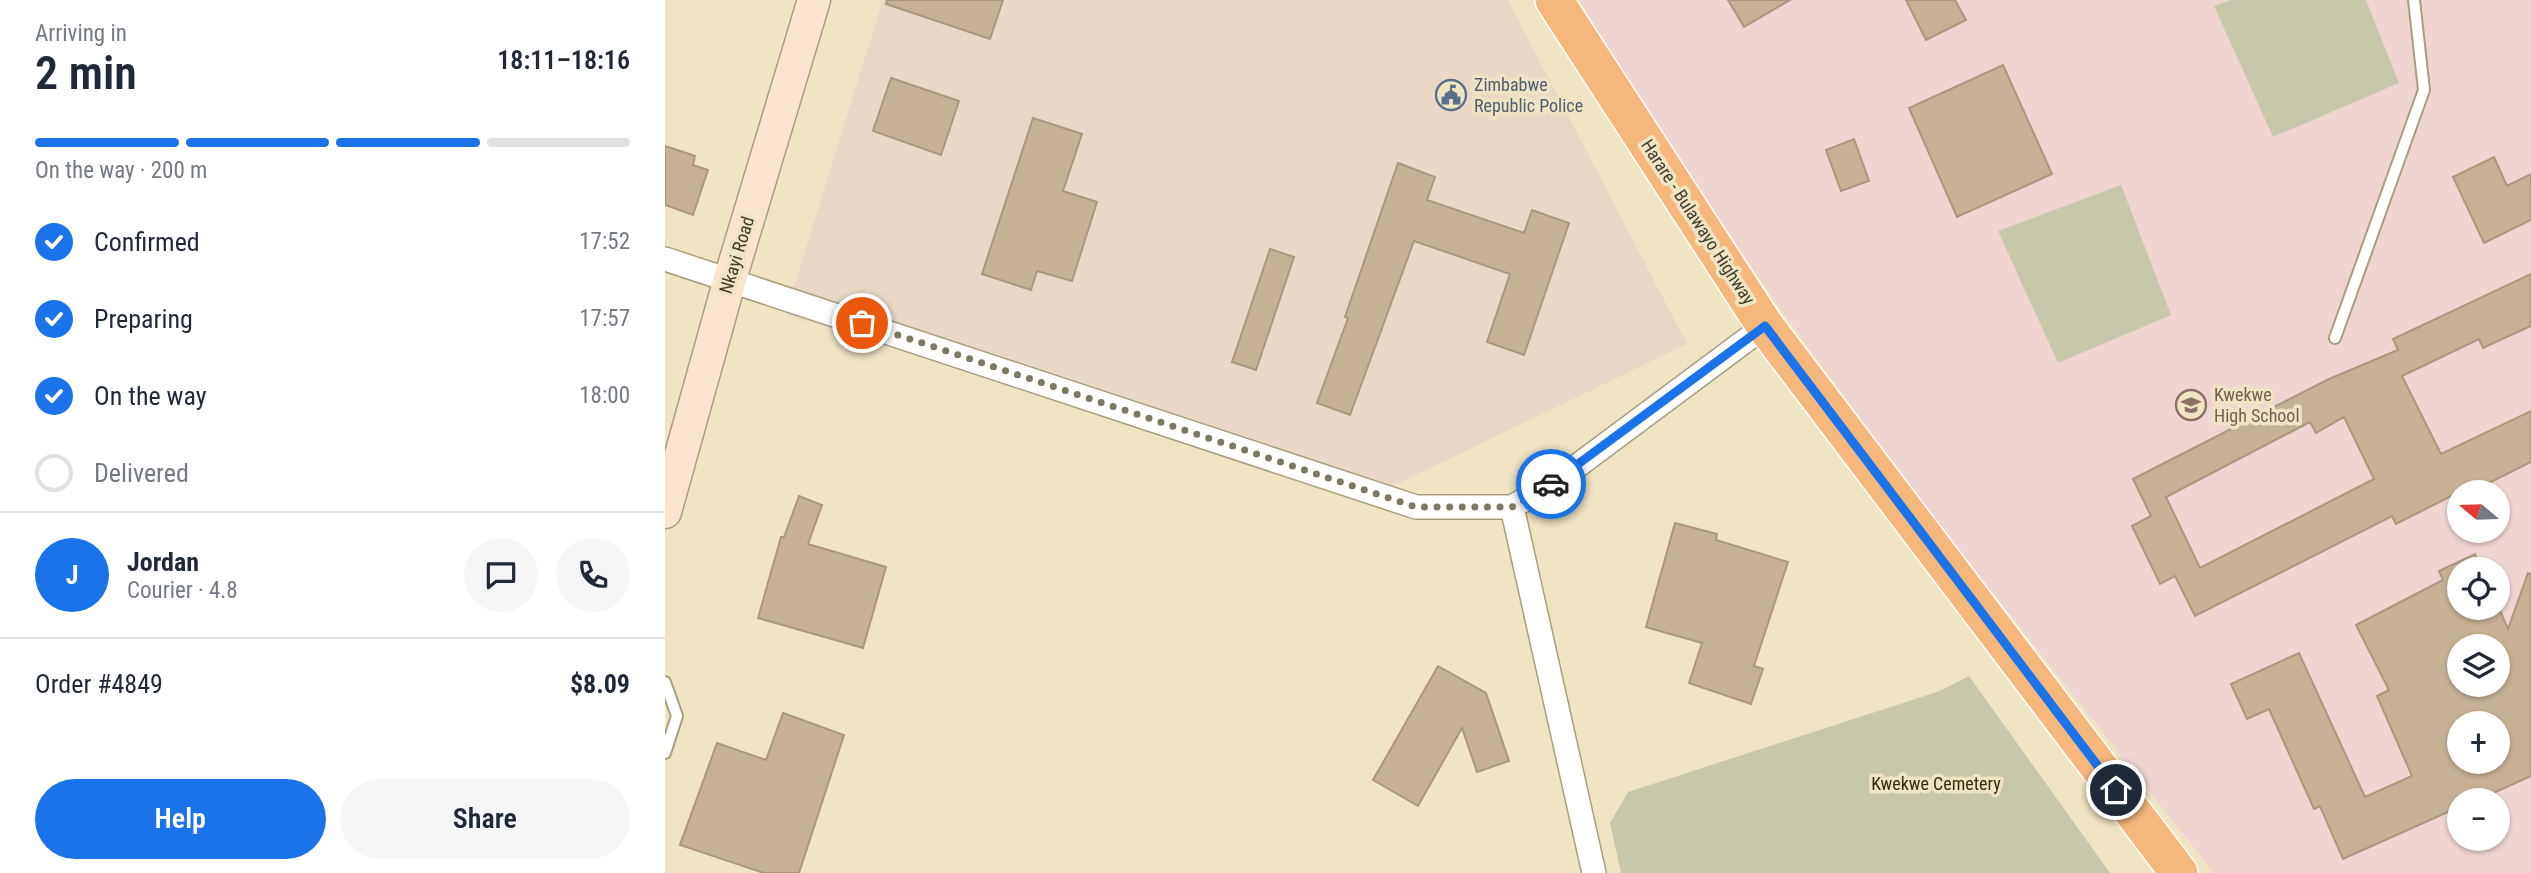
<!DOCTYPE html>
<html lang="en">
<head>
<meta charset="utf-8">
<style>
	:root { --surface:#fff; --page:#f6f6f7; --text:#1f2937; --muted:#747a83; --line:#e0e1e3; --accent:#1a73e8 }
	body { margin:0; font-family:"Roboto Condensed",sans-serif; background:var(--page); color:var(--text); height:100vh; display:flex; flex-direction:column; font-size:26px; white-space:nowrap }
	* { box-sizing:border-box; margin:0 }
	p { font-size:23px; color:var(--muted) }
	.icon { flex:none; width:38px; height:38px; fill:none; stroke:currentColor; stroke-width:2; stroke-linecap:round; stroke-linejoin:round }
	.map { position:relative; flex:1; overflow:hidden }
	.drawer { display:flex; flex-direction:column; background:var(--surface); width:665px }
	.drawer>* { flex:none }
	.needle { width:46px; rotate:289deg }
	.fabs { position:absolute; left:1782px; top:480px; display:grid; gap:14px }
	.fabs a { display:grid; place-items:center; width:63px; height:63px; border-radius:50%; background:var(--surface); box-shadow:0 2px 5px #0004; font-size:35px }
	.pin { position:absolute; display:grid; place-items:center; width:60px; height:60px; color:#fff; margin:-30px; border:4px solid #fff; border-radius:50%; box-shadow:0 2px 7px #0007 }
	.courier { position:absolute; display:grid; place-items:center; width:70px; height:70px; margin:-35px; border:5px solid #1a73e8; border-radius:50%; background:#fff; color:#222; box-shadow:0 2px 9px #0007 }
	.summary em { font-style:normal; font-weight:600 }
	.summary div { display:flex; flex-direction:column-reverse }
	.summary { display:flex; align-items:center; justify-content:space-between; height:119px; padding:0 35px }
	h1 { font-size:46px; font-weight:600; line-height:52px }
	.bar { display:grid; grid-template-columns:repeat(4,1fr); gap:10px 7px; align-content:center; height:84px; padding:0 35px }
	.bar i { height:9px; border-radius:5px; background:var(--line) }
	.bar .on { background:var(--accent) }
	.bar p { grid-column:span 4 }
	.line { display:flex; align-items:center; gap:18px; padding:0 35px; border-top:2px solid var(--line) }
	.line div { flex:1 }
	.round { display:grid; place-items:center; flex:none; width:74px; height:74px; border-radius:37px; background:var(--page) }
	ol { padding:0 35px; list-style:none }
	li { display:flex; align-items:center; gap:21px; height:77px }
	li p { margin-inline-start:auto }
	li .icon { padding:7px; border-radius:50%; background:var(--accent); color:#fff; stroke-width:4 }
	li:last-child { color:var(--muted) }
	li i { width:38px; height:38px; border:4px solid var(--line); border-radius:50% }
	.action { display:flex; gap:14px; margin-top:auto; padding:14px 35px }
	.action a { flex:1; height:80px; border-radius:42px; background:var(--accent); color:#fff; font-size:28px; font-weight:600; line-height:80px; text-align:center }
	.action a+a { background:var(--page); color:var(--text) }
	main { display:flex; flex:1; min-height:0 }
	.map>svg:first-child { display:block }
	.commercial { fill:#e9d8c6 }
	.education { fill:#efd4d2; fill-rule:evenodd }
	.green { fill:#c6c8a9 }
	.building { fill:#c6b194; stroke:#ab977b; stroke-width:2; fill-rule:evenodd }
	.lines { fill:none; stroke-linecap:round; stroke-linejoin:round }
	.service-casing { stroke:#a89e7d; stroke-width:14 }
	.minor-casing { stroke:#a89e7d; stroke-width:26 }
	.secondary-casing { stroke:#a89e7d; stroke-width:35 }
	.trunk-casing { stroke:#fff; stroke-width:40 }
	.service { stroke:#fff; stroke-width:10 }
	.minor { stroke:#fff; stroke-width:23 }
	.secondary { stroke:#fbe4ce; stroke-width:32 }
	.trunk { stroke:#f6b77c; stroke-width:37 }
	.done { stroke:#7e7762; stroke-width:7; stroke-dasharray:0 12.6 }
	.route { stroke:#1a73e8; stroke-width:9 }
	.labels { text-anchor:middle; stroke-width:7; stroke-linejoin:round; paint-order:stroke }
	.service-label { font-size:18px; fill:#4e5e75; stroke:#f0e5c3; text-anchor:start }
	.street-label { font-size:18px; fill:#403c2e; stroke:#f0e5c3 }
	.education-label { font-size:18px; fill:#785e54; stroke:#f0e5c3; text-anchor:start }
	.park-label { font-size:18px; fill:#2f3008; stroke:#f0e5c3 }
</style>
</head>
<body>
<main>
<section class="drawer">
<div class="summary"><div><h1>2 min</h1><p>Arriving in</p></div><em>18:11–18:16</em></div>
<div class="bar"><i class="on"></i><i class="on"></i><i class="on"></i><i></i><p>On the way · 200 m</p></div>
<ol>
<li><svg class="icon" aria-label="check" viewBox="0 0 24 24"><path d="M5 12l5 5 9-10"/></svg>Confirmed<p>17:52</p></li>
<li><svg class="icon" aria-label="check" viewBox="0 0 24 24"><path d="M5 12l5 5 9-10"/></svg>Preparing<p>17:57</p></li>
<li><svg class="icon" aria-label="check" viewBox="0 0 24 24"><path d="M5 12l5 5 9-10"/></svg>On the way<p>18:00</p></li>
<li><i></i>Delivered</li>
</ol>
<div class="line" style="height:126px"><b class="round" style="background:var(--accent);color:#fff">J</b><div><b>Jordan</b><p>Courier · 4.8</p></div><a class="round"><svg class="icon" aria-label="chat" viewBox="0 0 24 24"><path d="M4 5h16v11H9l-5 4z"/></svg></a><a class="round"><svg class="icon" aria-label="phone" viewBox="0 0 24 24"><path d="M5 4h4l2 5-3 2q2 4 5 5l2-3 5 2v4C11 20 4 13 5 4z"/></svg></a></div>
<div class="line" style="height:91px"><div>Order #4849</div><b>$8.09</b></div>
<div class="action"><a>Help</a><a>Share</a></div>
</section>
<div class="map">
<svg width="1866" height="873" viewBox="0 0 1866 873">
	<rect width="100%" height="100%" fill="#f0e5c3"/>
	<path class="commercial" d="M218 0H843L1022 344 720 490 120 315Z"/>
	<path class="education" d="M914 0H1866V873H1549L1264 512 1122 318 998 140ZM1794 492H1832V530H1794ZM1794 569H1832V607H1794ZM1794 646H1832V684H1794ZM1794 723H1832V761H1794ZM1794 800H1832V838H1794Z"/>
	<path class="green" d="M1566 0H1701L1734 83 1608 137 1549 6Z
		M1456 185 1506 315 1393 363 1333 231Z
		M1304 676 1445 873H956L945 823 963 792 1275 691Z"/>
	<path class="building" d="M222 0H338L325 39 221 4Z
		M1063 0H1125L1079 27Z
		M1241 0H1290L1301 20 1261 40Z
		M1338 65 1387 174 1292 217 1244 108Z
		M226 78 294 101 276 155 208 131Z
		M368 118 417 134 398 191 432 202 407 281 372 271 366 290 317 274Z
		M1189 139 1204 181 1176 191 1161 150Z
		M0 146 30 156 28 165 43 170 28 215 0 205Z
		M1829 157 1842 186 1866 174V220L1819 243 1788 177Z
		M733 163 770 177 762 200 859 233 867 210 904 223 859 355 822 342 845 274 749 241 685 415 652 403 683 318 680 317Z
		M605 249 629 257 591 370 567 362Z
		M1866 274V326L1818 348 1814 339 1737 376 1776 454 1866 411V462L1806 492H1794L1731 524 1727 516 1530 616 1510 576 1495 584 1467 526 1486 516 1468 479 1664 379 1733 350 1728 339ZM1679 417 1709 479 1535 568 1501 497 1645 422 1651 433Z
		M134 496 157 505 143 544 221 567 198 648 93 618 116 537H119Z
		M1010 523 1052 534 1051 540 1123 562 1089 666 1098 669 1086 704 1024 683 1037 643 981 627Z
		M1810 554 1816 569H1794V607H1832V604L1843 629 1863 573 1866 574V776L1813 800H1794V807L1678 859 1655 806 1649 809 1604 709 1582 719 1566 684 1634 653 1700 797 1747 776 1712 696 1724 690 1691 625 1778 580 1774 571ZM1794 646H1832V684H1794ZM1794 723H1832V761H1794Z
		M773 666 821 693 844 761 812 772 797 728 753 806 708 780Z
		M118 713 179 735 134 873H99L15 845 52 743 101 760Z"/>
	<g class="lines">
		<g class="service-casing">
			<path id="service" d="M1670 338 1759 90 1749 0
				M0 682 12 716 0 753"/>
		</g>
		<g class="minor-casing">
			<path id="minor" d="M0 259 751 507H847L892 481 1100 326
				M847 507 929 873"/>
		</g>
		<g class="secondary-casing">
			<path id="secondary" d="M0 512 65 279 149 0"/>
		</g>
		<g class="trunk-casing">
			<path id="trunk" d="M889 0 1100 326 1514 873"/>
		</g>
		<use href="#service" class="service"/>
		<use href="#minor" class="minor"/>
		<use href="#secondary" class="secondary"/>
		<use href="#trunk" class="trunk"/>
	</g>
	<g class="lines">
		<path class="done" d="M197 323 751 507H847L886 484"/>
		<path class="route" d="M886 484 1100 326 1451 790"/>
	</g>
	<defs>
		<g id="civic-ring" transform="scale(1.575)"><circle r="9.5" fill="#f0e5c3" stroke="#5c6f8a" stroke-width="1.5"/><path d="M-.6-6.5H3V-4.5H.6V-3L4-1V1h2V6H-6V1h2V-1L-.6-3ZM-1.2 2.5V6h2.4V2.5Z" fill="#5c6f8a"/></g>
		<g id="school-ring" transform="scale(1.575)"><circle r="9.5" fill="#f0e5c3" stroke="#8d6e63" stroke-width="1.5"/><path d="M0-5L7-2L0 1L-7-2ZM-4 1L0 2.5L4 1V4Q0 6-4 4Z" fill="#8d6e63"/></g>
	</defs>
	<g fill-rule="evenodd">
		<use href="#civic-ring" x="786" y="95"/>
		<use href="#school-ring" x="1526" y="405"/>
	</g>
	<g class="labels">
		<g class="service-label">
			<text x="809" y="91">Zimbabwe<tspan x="809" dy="21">Republic Police</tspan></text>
		</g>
		<g class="street-label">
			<text transform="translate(1033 222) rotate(57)" y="6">Harare - Bulawayo Highway</text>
			<text transform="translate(72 255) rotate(-73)" y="6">Nkayi Road</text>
		</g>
		<g class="education-label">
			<text x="1549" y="401">Kwekwe<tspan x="1549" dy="21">High School</tspan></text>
		</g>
		<g class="park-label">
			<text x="1271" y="790">Kwekwe Cemetery</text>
		</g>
	</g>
</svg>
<div class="fabs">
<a><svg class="needle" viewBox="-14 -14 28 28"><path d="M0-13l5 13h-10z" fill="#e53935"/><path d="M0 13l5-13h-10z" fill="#747a83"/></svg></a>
<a><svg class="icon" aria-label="locate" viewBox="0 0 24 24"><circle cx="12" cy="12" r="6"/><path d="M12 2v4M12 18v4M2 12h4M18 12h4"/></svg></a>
<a><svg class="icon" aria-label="layers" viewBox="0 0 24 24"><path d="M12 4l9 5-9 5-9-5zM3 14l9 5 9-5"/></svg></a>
<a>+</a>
<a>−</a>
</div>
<div class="pin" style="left:197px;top:323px;background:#ea580c"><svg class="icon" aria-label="bag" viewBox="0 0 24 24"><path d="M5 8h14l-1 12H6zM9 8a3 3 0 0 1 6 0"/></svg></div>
<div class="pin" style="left:1451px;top:790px;background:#1f2937"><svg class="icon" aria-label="home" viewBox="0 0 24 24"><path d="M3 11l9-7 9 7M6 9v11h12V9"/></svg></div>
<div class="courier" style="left:886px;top:484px"><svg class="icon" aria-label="car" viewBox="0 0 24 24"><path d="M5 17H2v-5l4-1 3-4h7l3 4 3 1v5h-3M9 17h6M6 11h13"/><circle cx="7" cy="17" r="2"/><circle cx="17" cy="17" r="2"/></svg></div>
</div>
</main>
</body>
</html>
